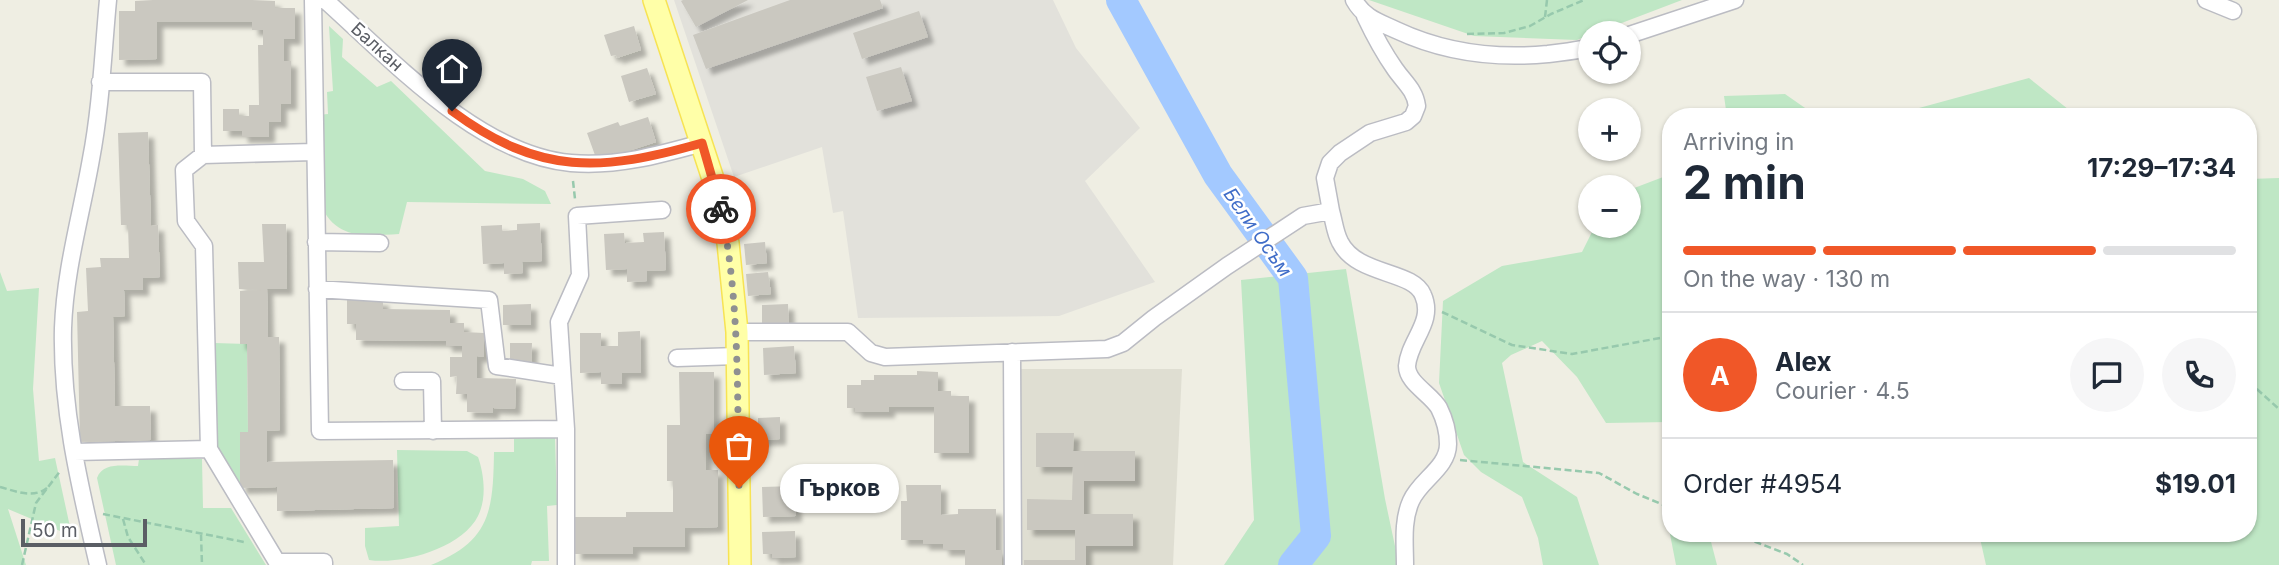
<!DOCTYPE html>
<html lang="en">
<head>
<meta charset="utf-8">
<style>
	:root { --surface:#fff; --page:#f6f6f7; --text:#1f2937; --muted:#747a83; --line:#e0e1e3; --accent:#f05728 }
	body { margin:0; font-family:Inter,sans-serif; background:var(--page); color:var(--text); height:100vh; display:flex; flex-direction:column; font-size:26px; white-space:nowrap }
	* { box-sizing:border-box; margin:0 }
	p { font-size:23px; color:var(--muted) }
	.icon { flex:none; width:38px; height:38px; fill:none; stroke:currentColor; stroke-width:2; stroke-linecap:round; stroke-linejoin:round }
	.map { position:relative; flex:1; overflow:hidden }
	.sheet { position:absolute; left:1662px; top:108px; width:595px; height:434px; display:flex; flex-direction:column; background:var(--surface); border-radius:28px; box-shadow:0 2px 5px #0004 }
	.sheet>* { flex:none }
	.fabs { position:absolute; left:1578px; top:21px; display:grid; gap:14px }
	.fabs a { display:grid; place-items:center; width:63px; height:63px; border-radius:50%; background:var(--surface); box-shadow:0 2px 5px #0004; font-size:35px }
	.scale { position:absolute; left:21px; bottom:18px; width:126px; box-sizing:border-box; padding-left:7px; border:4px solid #5b5e65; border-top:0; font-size:19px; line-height:24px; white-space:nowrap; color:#5b5e65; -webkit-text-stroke:5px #fff; paint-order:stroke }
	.pin { position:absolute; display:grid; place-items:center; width:60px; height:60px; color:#fff; margin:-72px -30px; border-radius:50% 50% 50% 0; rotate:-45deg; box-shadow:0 0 7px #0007 }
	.pin .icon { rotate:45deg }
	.courier { position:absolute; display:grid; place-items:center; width:70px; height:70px; margin:-35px; border:5px solid #f05728; border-radius:50%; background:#fff; color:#222; box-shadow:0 2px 9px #0007 }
	.bubble { position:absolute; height:49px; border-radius:24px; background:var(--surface); box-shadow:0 2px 5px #0004; font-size:23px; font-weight:700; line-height:49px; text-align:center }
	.headline em { font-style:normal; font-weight:700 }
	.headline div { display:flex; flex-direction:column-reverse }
	.headline { display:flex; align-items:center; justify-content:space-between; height:119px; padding:0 21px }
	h1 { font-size:46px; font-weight:700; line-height:52px }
	.bar { display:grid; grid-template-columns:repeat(4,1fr); gap:10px 7px; align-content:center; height:84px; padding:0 21px }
	.bar i { height:9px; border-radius:5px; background:var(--line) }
	.bar .current { background:var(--accent) }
	.bar p { grid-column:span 4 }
	.line { display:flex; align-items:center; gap:18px; padding:0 21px; border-top:2px solid var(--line) }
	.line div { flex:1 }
	.round { display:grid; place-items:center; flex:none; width:74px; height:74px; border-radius:37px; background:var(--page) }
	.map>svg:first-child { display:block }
	.industrial { fill:#e2e1db }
	.education { fill:#dfded2 }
	.green { fill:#bfe7c5 }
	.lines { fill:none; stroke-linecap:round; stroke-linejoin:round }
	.river { stroke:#a3c9ff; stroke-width:30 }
	.building { fill:#cac8c0; filter:url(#shadow) }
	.minor-casing { stroke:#bbbcc3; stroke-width:19 }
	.major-casing { stroke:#f7e354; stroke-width:24 }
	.path { stroke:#97c9ad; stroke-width:2.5; stroke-dasharray:7 3.5; stroke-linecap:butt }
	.minor { stroke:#fff; stroke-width:16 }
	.major { stroke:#ffffa8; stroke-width:21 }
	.done { stroke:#8f9091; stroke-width:7; stroke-dasharray:0 12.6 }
	.route { stroke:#f05728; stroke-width:9 }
	.labels { text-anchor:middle; stroke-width:5; stroke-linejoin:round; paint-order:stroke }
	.street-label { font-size:18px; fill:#5b5e65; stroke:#fff }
	.water-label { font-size:19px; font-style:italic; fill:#406dc8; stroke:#fff }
</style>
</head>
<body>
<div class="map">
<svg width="2279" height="565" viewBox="0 0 2279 565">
	<defs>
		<filter id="shadow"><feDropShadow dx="6" dy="6" stdDeviation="2" flood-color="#0004"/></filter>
	</defs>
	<rect width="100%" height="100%" fill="#efeee3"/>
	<path class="industrial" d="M674 0H1053L1076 48 1140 128 1085 181 1155 282 1059 316 858 318 843 211 833 213 822 147 734 177Z"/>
	<path class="education" d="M1016 369H1182L1173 565H1018Z"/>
	<path class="green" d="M1369 0H1682L1577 40 1474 36Z
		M329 26 343 39 342 57 377 87 391 81 485 171 523 179 545 191 551 204 407 202 399 234C364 236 335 240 320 203L318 115 328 114 327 92 333 91Z
		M2029 78 2078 117H1886Z
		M1785 94 1818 117H1727L1724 96Z
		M1671 174V422L1606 423 1577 377 1542 341 1511 355 1502 363 1523 462 1577 497 1599 565H1543L1538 538 1522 497 1481 472 1464 455 1439 383 1443 301 1502 266 1582 252 1595 226H1629V190Z
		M2279 178V565H1986L1979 534H1951H2249V179Z
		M1346 269 1385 499 1399 565H1224L1254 520 1241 280Z
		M0 272 7 291 39 288 33 389 39 461 55 458 72 536 8 509 26 565H0Z
		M214 343 247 344 248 432H240V488L213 444Z
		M514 437 555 438 557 505 547 506 549 561H532L531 565H431C491 541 493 510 494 452H514Z
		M397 450 467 451 478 457C484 474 487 498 478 516 462 548 402 565 369 560L365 546V528L399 526Z
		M139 459H202L203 508H231L266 565H116L97 478C103 462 123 466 138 466Z
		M1668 524H1671V534H1709L1717 565H1676Z"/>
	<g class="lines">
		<path class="river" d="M1121 0 1218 175 1293 278 1316 536 1293 565"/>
	</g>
	<path class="building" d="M153 0H252L275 1V8H295V39H284V61H291V104H281V122H269V137H242V131H223V109H239V116H249V105H259L258 45H263V30H252V22H157V59L119 60V11H135V1Z
		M748 0 696 27 681 1 683 0Z
		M790 0H880L883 8 706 69 693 35Z
		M919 11 928 37 862 59 853 33Z
		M634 26 641 50 617 58 616 55 611 56 604 35Z
		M901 67 912 101 877 111 866 77Z
		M647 68 656 94 629 102 621 76Z
		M648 117 656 142 616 155 615 152 596 158 587 133 618 122 620 126Z
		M148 132 151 226 158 225 160 277 143 278V290H124L125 316 113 317 115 406H150L151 440 80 442 77 312 88 311 86 268 101 267 100 258H129L128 225H121L118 133Z
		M540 223 542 261 522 262 523 273 504 274V263L483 264 481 226 502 225V231L517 230V224Z
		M262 224H286L287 289H267L268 337H279L280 430 267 431V462L393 460 394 508 277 511V487L240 488V432H248L247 344H240V291L261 290 239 289 238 262H264Z
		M664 232 666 270 647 271V281L627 282V269L606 270 604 234 624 233 625 243 644 242 643 233Z
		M765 242 767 263 746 265 744 244Z
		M768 272 771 294 748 296 746 274Z
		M347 299 383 300V309L450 310V323H464V332L484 333V357L477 356V378L516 379 515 409 493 408V413L467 412V394H456L457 376 450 377V357H462V346H446V341L356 340V324H347Z
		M531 304V325H503V305Z
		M788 304 789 326 762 327V305Z
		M640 331 641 373H622V384H601V372L580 373V333H601V346H618V332Z
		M510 343H532L531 368H510Z
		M794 346 796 373 764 375 763 348Z
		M917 371 938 372V391H951V396H969V453H934V407H889V412H855V408H847V385H861V380H874V375H917Z
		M679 372H714V434H706V470H718V527L685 528V547H633V554H575V517H626V512H673V481H667V425H680Z
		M780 417V439L758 440V418Z
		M1036 433H1074L1073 451H1135V481H1084V514H1133V546H1086V565H1024V560H1075V530H1027V499L1072 500 1073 467H1036Z
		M906 485H941V515L958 514V509H996V550H1002V565H965V550H943V544H923V540H901V501H907Z
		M795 486 796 516 763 517 762 487Z
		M795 531 796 557 772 558V554H763L762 532Z"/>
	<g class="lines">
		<g class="minor-casing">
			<path id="minor" d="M313 0 320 431 566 429
				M325 0C391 59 479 155 571 163 616 167 659 155 702 143
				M1354 0C1364 18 1379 22 1396 30 1445 53 1496 59 1548 54 1563 52 1577 51 1591 47
				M2206 0 2233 11
				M1629 35 1735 0
				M100 82H202L203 155 314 152
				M203 155 184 170 186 221 204 246 209 449 277 562H324V565
				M1331 211 1325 178 1330 163 1340 153 1370 133 1406 122 1413 116 1417 106C1415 90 1404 82 1395 69 1383 52 1374 35 1365 16
				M316 242 380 243
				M317 289 489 300 497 366 562 376
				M737 332H848L871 353 885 357 1107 349 1123 343 1154 318 1227 266 1303 216 1331 211C1334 221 1335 233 1340 242 1357 276 1413 270 1423 295 1435 322 1409 340 1407 366 1407 383 1431 394 1439 408 1444 418 1448 432 1448 444 1448 468 1420 480 1411 501 1402 521 1405 544 1405 565
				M1012 352 1013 565
				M677 358 737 356
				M403 381H432L433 431
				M74 452 209 449
				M98 565C80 487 61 409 63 328 65 270 81 216 91 159 101 107 103 53 108 0
				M566 565V429L559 322 580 275 577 216 662 210"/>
		</g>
		<g class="major-casing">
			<path id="major" d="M654 0 717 191 728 243 737 332 740 565"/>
		</g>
		<path class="path" d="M1545 17 1547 0
			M1467 34 1504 33 1530 26 1551 14 1584 0
			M573 181 575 199
			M1442 312 1512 345 1572 354 1671 336
			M2249 382 2279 409
			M1460 460 1599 473 1637 494 1671 508
			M0 487C15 491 33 499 47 488
			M103 514 244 542
			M123 519 128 537 146 565
			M201 534 202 565
			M1735 534 1787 554 1803 565
			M22 565 36 503 61 470"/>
		<use href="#minor" class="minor"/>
		<use href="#major" class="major"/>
	</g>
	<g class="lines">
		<path class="done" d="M721 209C740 301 737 394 739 488"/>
		<path class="route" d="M452 111C540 176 601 172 702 143L721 209"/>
	</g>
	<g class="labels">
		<g class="street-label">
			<text transform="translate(377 47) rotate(42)" y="6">Балкан</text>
		</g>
		<g class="water-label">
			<text transform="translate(1258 232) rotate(55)" y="7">Бели Осъм</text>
		</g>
	</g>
</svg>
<div class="fabs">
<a><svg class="icon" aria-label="locate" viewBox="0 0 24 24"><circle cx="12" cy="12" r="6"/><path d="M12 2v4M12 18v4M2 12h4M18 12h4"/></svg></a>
<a>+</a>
<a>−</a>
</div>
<div class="scale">50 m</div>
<div class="pin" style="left:739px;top:488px;background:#ea580c"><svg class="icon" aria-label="bag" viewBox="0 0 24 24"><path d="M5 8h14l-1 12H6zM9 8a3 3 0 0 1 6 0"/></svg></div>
<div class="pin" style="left:452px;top:111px;background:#1f2937"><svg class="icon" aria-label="home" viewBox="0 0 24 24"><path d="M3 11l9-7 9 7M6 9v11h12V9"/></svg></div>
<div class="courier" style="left:721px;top:209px"><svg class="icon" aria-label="bike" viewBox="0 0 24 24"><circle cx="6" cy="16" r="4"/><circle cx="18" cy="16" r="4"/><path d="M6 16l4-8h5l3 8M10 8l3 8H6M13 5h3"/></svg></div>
<div class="bubble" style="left:780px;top:464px;width:119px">Гърков</div>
<section class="sheet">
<div class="headline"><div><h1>2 min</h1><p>Arriving in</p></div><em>17:29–17:34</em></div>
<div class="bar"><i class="current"></i><i class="current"></i><i class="current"></i><i></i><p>On the way · 130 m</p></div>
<div class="line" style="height:126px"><b class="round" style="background:var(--accent);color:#fff">A</b><div><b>Alex</b><p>Courier · 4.5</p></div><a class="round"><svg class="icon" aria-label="chat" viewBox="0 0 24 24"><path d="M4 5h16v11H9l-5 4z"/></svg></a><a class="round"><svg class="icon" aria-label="phone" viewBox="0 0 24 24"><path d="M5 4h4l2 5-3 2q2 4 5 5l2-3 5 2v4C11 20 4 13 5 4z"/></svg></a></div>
<div class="line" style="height:91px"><div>Order #4954</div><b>$19.01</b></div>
</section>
</div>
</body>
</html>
